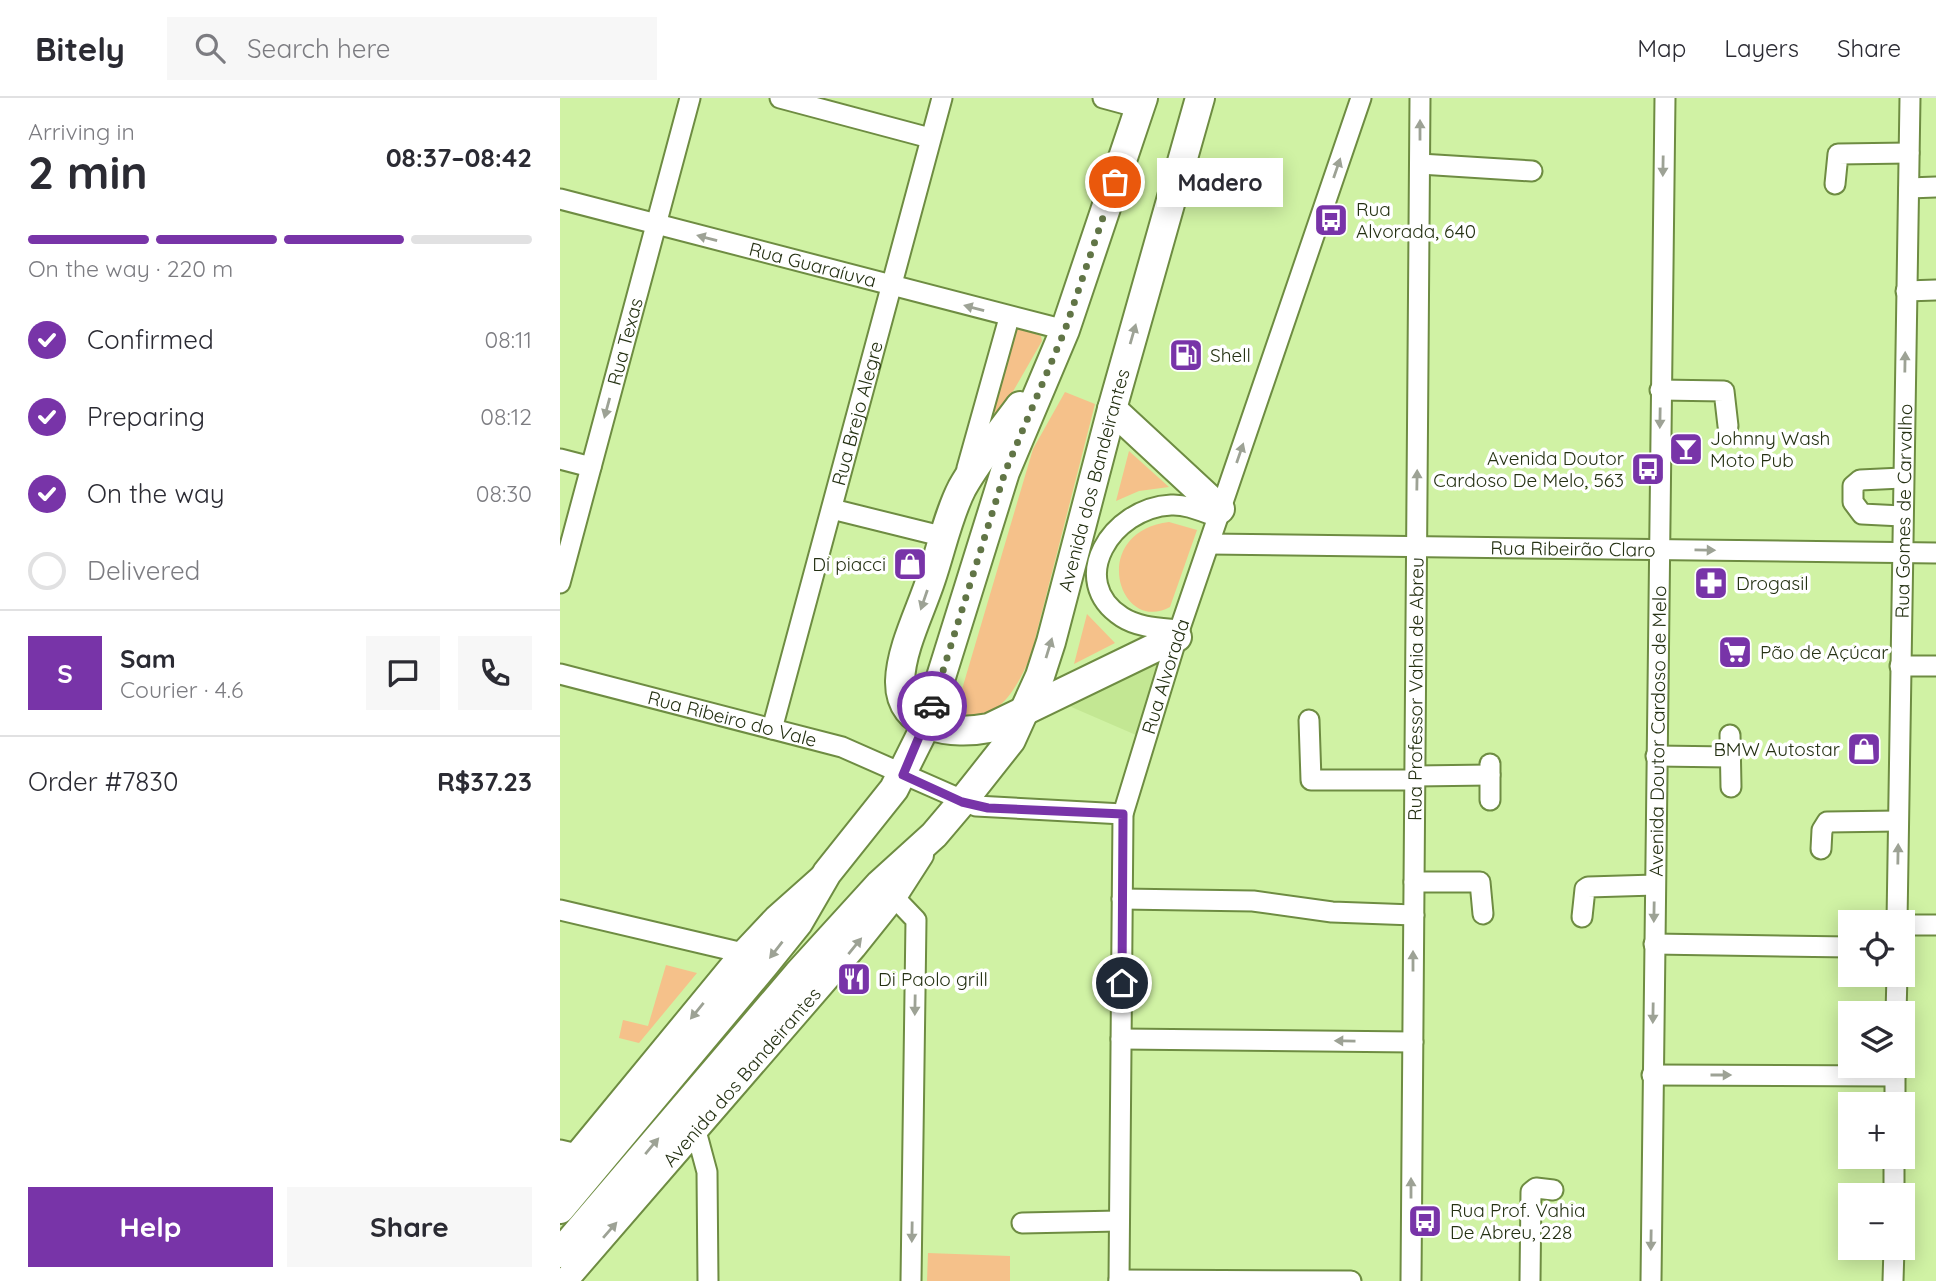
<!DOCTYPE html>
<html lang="en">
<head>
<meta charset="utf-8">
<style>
	:root { --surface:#fff; --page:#f7f7f7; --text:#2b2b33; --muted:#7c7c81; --line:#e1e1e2; --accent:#7834a8 }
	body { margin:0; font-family:Quicksand,sans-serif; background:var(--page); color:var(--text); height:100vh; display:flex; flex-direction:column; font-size:26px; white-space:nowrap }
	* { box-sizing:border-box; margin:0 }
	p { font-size:23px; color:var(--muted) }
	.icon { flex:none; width:38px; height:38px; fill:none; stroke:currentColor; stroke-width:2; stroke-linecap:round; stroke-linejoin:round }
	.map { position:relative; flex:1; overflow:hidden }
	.details { display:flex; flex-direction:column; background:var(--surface); width:560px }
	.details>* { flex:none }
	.buttons { position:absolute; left:1278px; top:812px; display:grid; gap:14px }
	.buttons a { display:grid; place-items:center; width:77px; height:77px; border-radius:0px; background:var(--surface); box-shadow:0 4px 18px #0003; font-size:35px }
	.pin { position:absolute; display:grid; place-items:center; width:60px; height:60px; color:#fff; margin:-30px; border:4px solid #fff; border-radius:50%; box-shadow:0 2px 7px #0007 }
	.courier { position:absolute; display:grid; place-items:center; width:70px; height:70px; margin:-35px; border:5px solid #7834a8; border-radius:50%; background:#fff; color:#222; box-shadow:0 2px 9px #0007 }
	.bubble { position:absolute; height:49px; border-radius:0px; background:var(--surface); box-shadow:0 4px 18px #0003; font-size:23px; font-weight:700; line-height:49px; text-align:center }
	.head em { font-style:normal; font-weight:700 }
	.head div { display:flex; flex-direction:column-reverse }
	.head { display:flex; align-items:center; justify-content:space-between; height:119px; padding:0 28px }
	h1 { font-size:46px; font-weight:700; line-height:52px }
	.bar { display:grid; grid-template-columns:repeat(4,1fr); gap:10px 7px; align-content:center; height:84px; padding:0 28px }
	.bar i { height:9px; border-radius:5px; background:var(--line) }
	.bar .on { background:var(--accent) }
	.bar p { grid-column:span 4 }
	.line { display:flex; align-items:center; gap:18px; padding:0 28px; border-top:2px solid var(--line) }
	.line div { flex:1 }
	.round { display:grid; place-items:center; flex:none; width:74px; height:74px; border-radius:0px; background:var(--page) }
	ol { padding:0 28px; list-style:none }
	li { display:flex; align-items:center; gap:21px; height:77px }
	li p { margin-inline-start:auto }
	li .icon { padding:7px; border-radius:50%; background:var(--accent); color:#fff; stroke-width:4 }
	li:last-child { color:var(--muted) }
	li i { width:38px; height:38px; border:4px solid var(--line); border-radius:50% }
	.action { display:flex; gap:14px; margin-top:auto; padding:14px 28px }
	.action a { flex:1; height:80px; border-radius:0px; background:var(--accent); color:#fff; font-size:28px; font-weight:700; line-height:80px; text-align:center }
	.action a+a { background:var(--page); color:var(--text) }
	header { display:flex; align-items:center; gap:42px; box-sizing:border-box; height:98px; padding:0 35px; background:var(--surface); border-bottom:2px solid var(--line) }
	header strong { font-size:33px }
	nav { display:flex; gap:38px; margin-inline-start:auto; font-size:24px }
	.search { width:490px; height:63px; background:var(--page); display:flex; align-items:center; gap:18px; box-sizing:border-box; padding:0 24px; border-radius:0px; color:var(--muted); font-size:26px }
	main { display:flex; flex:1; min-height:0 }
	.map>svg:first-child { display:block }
	.built { fill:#c3e793 }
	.green { fill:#f5c18a }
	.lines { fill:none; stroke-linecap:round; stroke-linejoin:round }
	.minor-casing { stroke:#6e8c42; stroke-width:23 }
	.major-casing { stroke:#6e8c42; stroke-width:28 }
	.highway-casing { stroke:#6e8c42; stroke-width:32 }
	.minor { stroke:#fff; stroke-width:19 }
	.major { stroke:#fff; stroke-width:24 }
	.highway { stroke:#fff; stroke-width:28 }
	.oneway { fill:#9da295 }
	.done { stroke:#617546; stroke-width:7; stroke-dasharray:0 12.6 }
	.route { stroke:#7834a8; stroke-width:9 }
	.labels { text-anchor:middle; stroke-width:7; stroke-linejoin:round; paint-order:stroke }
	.poi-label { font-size:19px; fill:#253113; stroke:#fff; text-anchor:start }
	.street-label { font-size:19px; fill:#253113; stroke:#fff }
</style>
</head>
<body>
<header>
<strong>Bitely</strong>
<div class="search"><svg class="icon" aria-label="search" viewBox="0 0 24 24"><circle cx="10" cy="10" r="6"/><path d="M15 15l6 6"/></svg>Search here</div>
<nav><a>Map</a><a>Layers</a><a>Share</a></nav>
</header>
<main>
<section class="details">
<div class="head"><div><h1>2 min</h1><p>Arriving in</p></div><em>08:37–08:42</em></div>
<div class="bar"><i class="on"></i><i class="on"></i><i class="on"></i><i></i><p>On the way · 220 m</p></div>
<ol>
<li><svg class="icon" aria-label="check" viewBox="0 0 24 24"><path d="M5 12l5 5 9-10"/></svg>Confirmed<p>08:11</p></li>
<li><svg class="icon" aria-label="check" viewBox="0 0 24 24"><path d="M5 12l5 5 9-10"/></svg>Preparing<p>08:12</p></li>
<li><svg class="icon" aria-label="check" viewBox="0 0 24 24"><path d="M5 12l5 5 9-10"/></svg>On the way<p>08:30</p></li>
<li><i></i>Delivered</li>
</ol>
<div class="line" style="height:126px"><b class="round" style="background:var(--accent);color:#fff">S</b><div><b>Sam</b><p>Courier · 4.6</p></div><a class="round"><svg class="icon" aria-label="chat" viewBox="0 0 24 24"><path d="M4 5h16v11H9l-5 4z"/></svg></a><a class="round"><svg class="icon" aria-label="phone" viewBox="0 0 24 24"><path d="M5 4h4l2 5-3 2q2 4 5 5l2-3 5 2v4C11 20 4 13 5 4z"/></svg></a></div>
<div class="line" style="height:91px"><div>Order #7830</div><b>R$37.23</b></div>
<div class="action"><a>Help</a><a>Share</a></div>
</section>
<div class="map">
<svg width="1376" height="1183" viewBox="0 0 1376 1183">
	<rect width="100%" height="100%" fill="#d0f2a4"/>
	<path class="built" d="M607 552 576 637 509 608 517 601Z"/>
	<path class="green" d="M456 228 481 238 482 243 440 316 427 313Z
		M505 294 535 306 471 557C456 592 441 620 400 624L395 615 473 351Z
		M569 353 609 389 579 393 556 403Z
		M609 424 637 432 610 509C558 537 528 434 609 424Z
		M527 516 555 545 514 566Z
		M106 867 137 875 79 945 59 940 63 922 88 928Z
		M368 1155 450 1158V1183H367Z"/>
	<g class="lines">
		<g class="minor-casing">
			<g id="minor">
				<path d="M220 0 370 40"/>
				<path d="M543 0 580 10"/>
				<path d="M860 66 972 73"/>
				<path d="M1275 86 1278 56 1349 55"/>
				<path d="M1349 90 1376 89"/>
				<path id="s1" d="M0 101 505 232"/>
				<path d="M1346 193 1376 192"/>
				<path d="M1100 292 1164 293 1168 328"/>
				<path d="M0 361 31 369"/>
				<path d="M407 370 449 220"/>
				<path d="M272 411 385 439"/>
				<path d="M1342 418 1302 416 1293 404V388L1300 382 1342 380"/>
				<path id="s2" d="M649 446 1376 455"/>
				<path id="s3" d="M0 485 130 0"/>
				<path d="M620 532C601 530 579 530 562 519 506 483 551 410 611 407 627 406 643 414 658 419"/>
				<path d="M1340 568H1376"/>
				<path id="s4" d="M0 576 282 649 416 708 563 716"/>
				<path d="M749 622 751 682H855"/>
				<path id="s5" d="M212 631 382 0"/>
				<path d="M1170 637 1171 689"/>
				<path d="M1096 658 1170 659"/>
				<path d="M930 666V702"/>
				<path d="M855 678 930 677"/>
				<path d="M1261 751 1262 732 1267 724 1338 723"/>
				<path d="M854 784H920L923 816"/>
				<path d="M334 799 356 822 351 1183"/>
				<path d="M562 801 693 803 772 814 854 817"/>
				<path d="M0 812 183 855"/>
				<path d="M1022 819 1025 791 1028 789 1095 787"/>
				<path id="s6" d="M1337 824 1350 0"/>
				<path d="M1342 827H1376"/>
				<path d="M1094 846 1290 849"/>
				<path d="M1336 915 1337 877"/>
				<path d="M561 941 853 944"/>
				<path d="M1092 977 1335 978"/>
				<path d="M1335 1006V968"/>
				<path d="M136 1033 147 1074 148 1183"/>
				<path d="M0 1052 17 1056"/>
				<path d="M1334 1097V1059"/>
				<path d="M462 1125 559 1123"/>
				<path d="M559 1182 791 1183"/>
				<path id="s7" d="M559 1183 563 716 617 539 801 0"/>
				<path id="s8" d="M851 1183 860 0"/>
				<path d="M970 1183 971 1094 976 1090 993 1092"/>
				<path id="s9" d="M1091 1183 1105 0"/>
				<path d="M1333 1183 1334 1150"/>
			</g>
		</g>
		<g class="major-casing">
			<g id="major">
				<path d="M0 1077 183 855 216 820 261 780"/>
				<path id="s10" d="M5 1183 294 849 334 799 361 757"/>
			</g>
		</g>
		<g class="highway-casing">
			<g id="highway">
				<path d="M460 308C441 334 418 361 402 390 388 417 381 452 371 481 361 512 341 550 340 583 339 632 394 637 429 630L617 539"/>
				<path d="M552 311 660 411"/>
				<path d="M0 1111 205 866 238 825 267 775 334 691 366 627 445 374 505 232 583 0"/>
				<path id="s11" d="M0 1155 238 876 320 786 374 737 402 704 451 642 480 578 491 544 552 311 640 0"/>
			</g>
		</g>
		<use href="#minor" class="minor"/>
		<use href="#major" class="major"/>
		<use href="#highway" class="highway"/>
	</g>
	<defs><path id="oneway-solid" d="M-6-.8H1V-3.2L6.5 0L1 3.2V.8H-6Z" transform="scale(1.75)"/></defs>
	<g class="oneway">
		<use href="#oneway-solid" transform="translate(860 32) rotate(-90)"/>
		<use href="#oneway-solid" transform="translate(1103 68) rotate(91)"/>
		<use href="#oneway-solid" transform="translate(777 70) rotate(-71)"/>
		<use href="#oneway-solid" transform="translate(147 140) rotate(-165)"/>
		<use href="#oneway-solid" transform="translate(414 210) rotate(-165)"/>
		<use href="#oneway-solid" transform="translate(573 236) rotate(-74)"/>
		<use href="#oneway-solid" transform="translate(1345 264) rotate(-89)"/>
		<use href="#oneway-solid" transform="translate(47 310) rotate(105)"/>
		<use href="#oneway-solid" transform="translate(1100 320) rotate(91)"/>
		<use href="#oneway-solid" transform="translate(680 355) rotate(-71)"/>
		<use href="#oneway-solid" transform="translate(857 382) rotate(-89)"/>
		<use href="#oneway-solid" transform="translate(1145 452) rotate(1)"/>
		<use href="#oneway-solid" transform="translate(364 502) rotate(109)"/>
		<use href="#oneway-solid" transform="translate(489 550) rotate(-73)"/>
		<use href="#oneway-solid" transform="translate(1338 756) rotate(-89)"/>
		<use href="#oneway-solid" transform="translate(1094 814) rotate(91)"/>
		<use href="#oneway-solid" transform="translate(295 848) rotate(-51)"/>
		<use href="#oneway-solid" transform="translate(216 852) rotate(128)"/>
		<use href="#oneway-solid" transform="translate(853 863) rotate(-90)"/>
		<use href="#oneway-solid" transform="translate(355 907) rotate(91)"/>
		<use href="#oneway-solid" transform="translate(137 913) rotate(129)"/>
		<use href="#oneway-solid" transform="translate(1093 915) rotate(91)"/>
		<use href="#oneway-solid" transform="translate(785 943) rotate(-179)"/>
		<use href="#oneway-solid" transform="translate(1161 977)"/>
		<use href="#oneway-solid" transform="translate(92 1048) rotate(-50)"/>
		<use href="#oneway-solid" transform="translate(851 1090) rotate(-90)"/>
		<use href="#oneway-solid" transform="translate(50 1132) rotate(-49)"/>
		<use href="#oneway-solid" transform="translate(352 1134) rotate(91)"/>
		<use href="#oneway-solid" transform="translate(1091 1142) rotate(91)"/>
	</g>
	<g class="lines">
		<path class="done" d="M372 608 445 374 505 232 555 84"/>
		<path class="route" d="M372 608 343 677 402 704 428 710 563 716 562 885"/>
	</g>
	<defs>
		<g id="bus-square" transform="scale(1.75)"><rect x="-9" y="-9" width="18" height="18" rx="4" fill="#7834a8" stroke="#fff"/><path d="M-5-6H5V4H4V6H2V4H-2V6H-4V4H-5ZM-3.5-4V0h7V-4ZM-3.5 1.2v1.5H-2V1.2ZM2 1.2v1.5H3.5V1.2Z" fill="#fff"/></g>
		<g id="fuel-square" transform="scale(1.75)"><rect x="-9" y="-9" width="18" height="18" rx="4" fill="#7834a8" stroke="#fff"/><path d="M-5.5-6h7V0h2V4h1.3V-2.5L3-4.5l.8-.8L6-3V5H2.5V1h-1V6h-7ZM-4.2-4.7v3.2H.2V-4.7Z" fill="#fff"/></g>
		<g id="bar-square" transform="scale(1.75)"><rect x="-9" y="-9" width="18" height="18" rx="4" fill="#7834a8" stroke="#fff"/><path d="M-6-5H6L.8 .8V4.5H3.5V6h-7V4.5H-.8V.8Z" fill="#fff"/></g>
		<g id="shop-square" transform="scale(1.75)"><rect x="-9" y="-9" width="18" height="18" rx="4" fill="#7834a8" stroke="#fff"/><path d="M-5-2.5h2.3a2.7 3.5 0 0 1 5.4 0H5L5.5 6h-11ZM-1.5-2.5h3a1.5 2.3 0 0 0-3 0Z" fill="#fff"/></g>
		<g id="pharmacy-square" transform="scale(1.75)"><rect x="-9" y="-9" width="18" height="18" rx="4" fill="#7834a8" stroke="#fff"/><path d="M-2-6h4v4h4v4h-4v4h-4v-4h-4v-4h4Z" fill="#fff"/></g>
		<g id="supermarket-square" transform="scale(1.75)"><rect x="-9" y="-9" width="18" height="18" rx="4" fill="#7834a8" stroke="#fff"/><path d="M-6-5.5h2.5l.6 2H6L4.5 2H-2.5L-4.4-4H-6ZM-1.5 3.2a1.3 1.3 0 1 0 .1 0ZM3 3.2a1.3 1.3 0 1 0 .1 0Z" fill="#fff"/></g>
		<g id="restaurant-square" transform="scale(1.75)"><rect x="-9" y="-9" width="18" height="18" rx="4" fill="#7834a8" stroke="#fff"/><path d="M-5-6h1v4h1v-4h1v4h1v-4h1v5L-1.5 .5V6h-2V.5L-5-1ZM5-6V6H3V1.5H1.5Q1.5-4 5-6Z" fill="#fff"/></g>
	</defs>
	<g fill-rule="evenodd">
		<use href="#bus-square" x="771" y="122"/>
		<use href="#fuel-square" x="626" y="257"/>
		<use href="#bar-square" x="1126" y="351"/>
		<use href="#bus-square" x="1088" y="371"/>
		<use href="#shop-square" x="350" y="466"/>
		<use href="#pharmacy-square" x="1151" y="485"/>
		<use href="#supermarket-square" x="1175" y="554"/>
		<use href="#shop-square" x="1304" y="651"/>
		<use href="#restaurant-square" x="294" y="881"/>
		<use href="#bus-square" x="865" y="1123"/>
	</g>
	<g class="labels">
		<g class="poi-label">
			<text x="796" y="118">Rua<tspan x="796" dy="22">Alvorada, 640</tspan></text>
			<text x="650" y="264">Shell</text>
			<text x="1150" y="347">Johnny Wash<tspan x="1150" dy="22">Moto Pub</tspan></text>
			<text x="1064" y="367" text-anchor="end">Avenida Doutor<tspan x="1064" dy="22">Cardoso De Melo, 563</tspan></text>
			<text x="326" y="473" text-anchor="end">Di piacci</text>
			<text x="1176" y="492">Drogasil</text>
			<text x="1200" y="561">Pão de Açúcar</text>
			<text x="1280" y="658" text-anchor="end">BMW Autostar</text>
			<text x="318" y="888">Di Paolo grill</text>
			<text x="890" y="1119">Rua Prof. Vahia<tspan x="890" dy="22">De Abreu, 228</tspan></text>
		</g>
		<g class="street-label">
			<text dy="7" stroke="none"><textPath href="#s1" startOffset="261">Rua Guaraíuva</textPath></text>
			<text dy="7" stroke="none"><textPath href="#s3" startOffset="250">Rua Texas</textPath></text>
			<text dy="7" stroke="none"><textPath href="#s5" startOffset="327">Rua Brejo Alegre</textPath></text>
			<text dy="7" stroke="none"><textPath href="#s11" startOffset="957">Avenida dos Bandeirantes</textPath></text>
			<text dy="7" stroke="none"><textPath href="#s6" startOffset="411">Rua Gomes de Carvalho</textPath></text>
			<text dy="7" stroke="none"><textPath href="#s2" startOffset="364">Rua Ribeirão Claro</textPath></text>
			<text dy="7" stroke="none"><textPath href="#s7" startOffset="611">Rua Alvorada</textPath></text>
			<text dy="7" stroke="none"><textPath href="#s8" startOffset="592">Rua Professor Vahia de Abreu</textPath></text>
			<text dy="7" stroke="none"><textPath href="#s4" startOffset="178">Rua Ribeiro do Vale</textPath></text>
			<text dy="7" stroke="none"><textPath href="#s9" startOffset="550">Avenida Doutor Cardoso de Melo</textPath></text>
			<text dy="7" stroke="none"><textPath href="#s10" startOffset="270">Avenida dos Bandeirantes</textPath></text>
		</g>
	</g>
</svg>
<div class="buttons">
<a><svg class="icon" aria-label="locate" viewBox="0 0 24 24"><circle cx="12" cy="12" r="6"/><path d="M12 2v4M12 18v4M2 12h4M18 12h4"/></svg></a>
<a><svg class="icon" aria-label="layers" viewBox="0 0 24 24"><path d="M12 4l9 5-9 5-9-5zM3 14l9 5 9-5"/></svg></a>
<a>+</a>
<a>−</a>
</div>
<div class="pin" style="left:555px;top:84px;background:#ea580c"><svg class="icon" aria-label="bag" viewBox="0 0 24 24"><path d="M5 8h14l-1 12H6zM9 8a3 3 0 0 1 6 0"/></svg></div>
<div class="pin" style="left:562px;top:885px;background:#1f2937"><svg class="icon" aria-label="home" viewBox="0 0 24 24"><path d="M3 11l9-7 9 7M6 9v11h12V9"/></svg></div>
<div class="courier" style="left:372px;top:608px"><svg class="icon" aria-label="car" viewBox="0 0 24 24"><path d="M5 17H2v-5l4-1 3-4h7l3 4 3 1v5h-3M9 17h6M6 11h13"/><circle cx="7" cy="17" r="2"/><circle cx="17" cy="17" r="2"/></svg></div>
<div class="bubble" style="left:597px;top:60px;width:126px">Madero</div>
</div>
</main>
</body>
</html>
